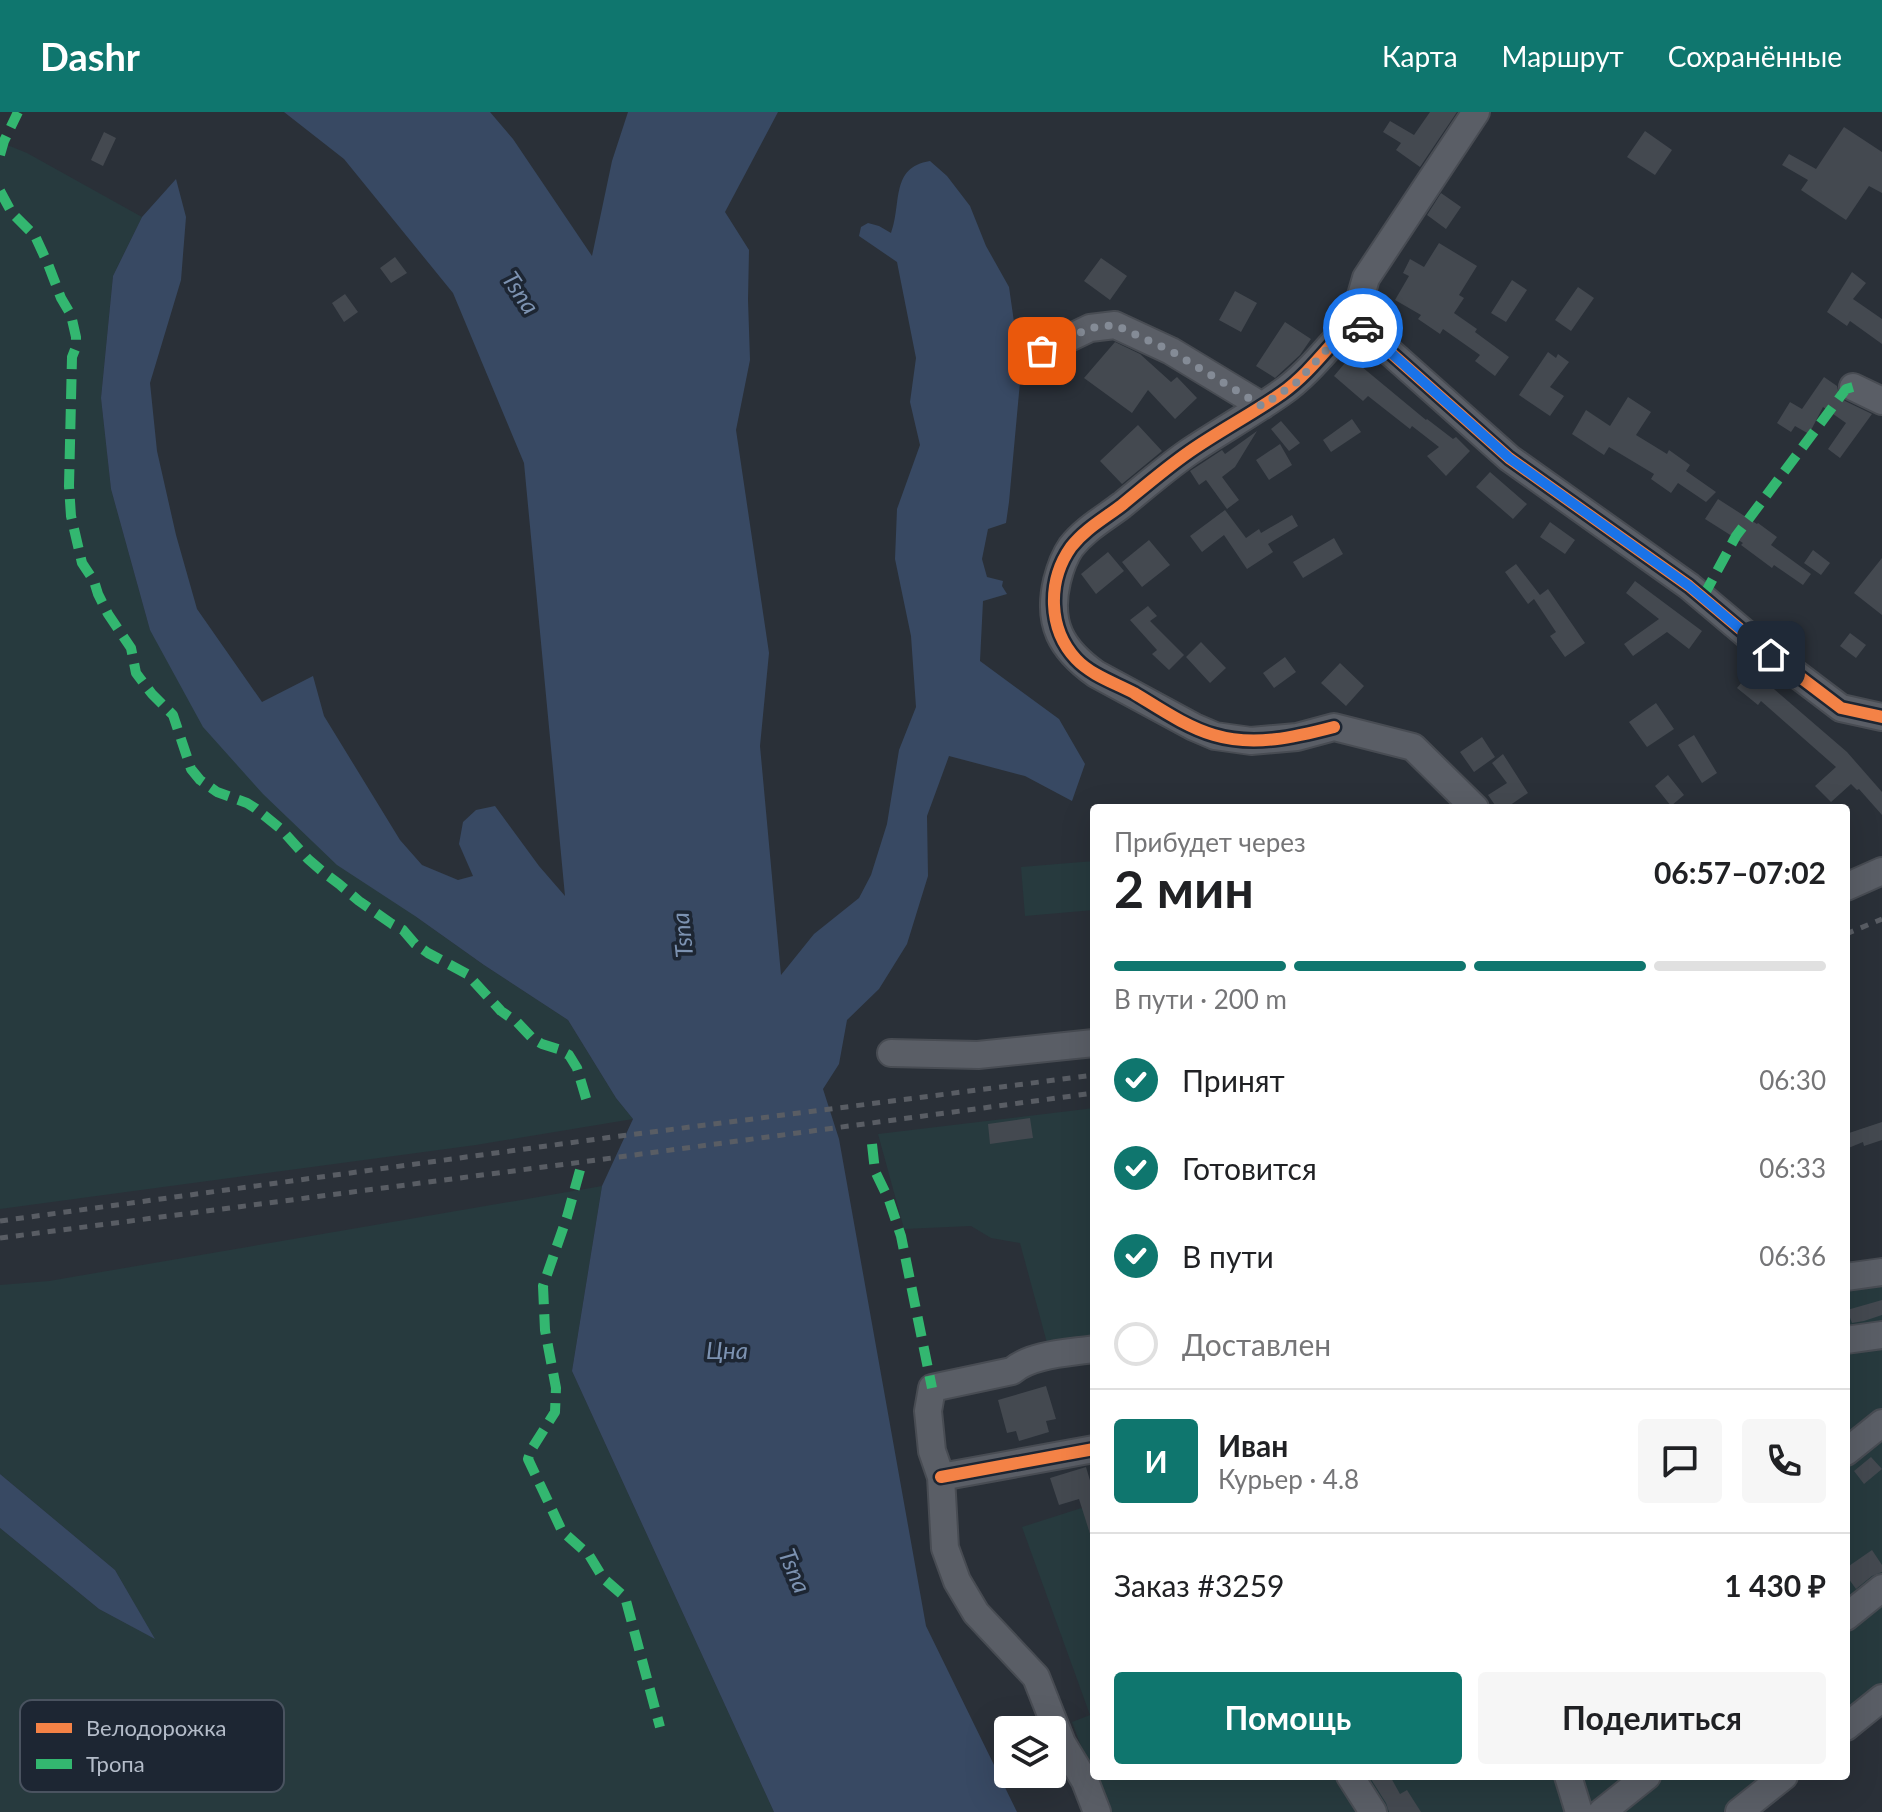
<!DOCTYPE html>
<html lang="ru">
<head>
<meta charset="utf-8">
<style>
	:root { --surface:#fff; --page:#f6f6f6; --text:#202124; --muted:#757577; --line:#e0e0e0; --accent:#0f766e }
	body { margin:0; font-family:Lato,sans-serif; background:var(--page); color:var(--text); height:100vh; display:flex; flex-direction:column; font-size:30px; white-space:nowrap }
	* { box-sizing:border-box; margin:0 }
	p { font-size:26px; color:var(--muted) }
	.icon { flex:none; width:44px; height:44px; fill:none; stroke:currentColor; stroke-width:2; stroke-linecap:round; stroke-linejoin:round }
	.map { position:relative; flex:1; overflow:hidden }
	.sheet { position:absolute; left:1090px; top:692px; width:760px; height:976px; display:flex; flex-direction:column; background:var(--surface); border-radius:8px; box-shadow:0 8px 32px #0002 }
	.sheet>* { flex:none }
	.controls { position:absolute; left:994px; top:1604px; display:grid; gap:16px }
	.controls a { display:grid; place-items:center; width:72px; height:72px; border-radius:8px; background:var(--surface); box-shadow:0 8px 32px #0002; font-size:40px }
	.pin { position:absolute; display:grid; place-items:center; width:68px; height:68px; color:#fff; margin:-34px; border-radius:16px; box-shadow:0 4px 12px #0006 }
	.courier { position:absolute; display:grid; place-items:center; width:80px; height:80px; margin:-40px; border:6px solid #1a73e8; border-radius:50%; background:#fff; color:#222; box-shadow:0 2px 10px #0007 }
	.summary em { font-style:normal; font-weight:700 }
	.summary div { display:flex; flex-direction:column-reverse }
	.summary { display:flex; align-items:center; justify-content:space-between; height:136px; padding:0 24px }
	h1 { font-size:52px; font-weight:700; line-height:60px }
	.bar { display:grid; grid-template-columns:repeat(4,1fr); gap:12px 8px; align-content:center; height:96px; padding:0 24px }
	.bar i { height:10px; border-radius:6px; background:var(--line) }
	.bar .current { background:var(--accent) }
	.bar p { grid-column:span 4 }
	.line { display:flex; align-items:center; gap:20px; padding:0 24px; border-top:2px solid var(--line) }
	.line div { flex:1 }
	.round { display:grid; place-items:center; flex:none; width:84px; height:84px; border-radius:8px; background:var(--page) }
	ol { padding:0 24px; list-style:none }
	li { display:flex; align-items:center; gap:24px; height:88px }
	li p { margin-inline-start:auto }
	li .icon { padding:8px; border-radius:50%; background:var(--accent); color:#fff; stroke-width:4 }
	li:last-child { color:var(--muted) }
	li i { width:44px; height:44px; border:4px solid var(--line); border-radius:50% }
	.button { display:flex; gap:16px; margin-top:auto; padding:16px 24px }
	.button a { flex:1; height:92px; border-radius:8px; background:var(--accent); color:#fff; font-size:32px; font-weight:700; line-height:92px; text-align:center }
	.button a+a { background:var(--page); color:var(--text) }
	header { display:flex; align-items:center; gap:48px; box-sizing:border-box; height:112px; padding:0 40px; background:var(--accent); color:#fff }
	header strong { font-size:38px }
	nav { display:flex; gap:44px; margin-inline-start:auto; font-size:28px }
	.map>svg:first-child { display:block }
	.green { fill:#273a3e }
	.water { fill:#384963 }
	.building { fill:#444950 }
	.lines { fill:none; stroke-linecap:round; stroke-linejoin:round }
	.minor-casing { stroke:#484c53; stroke-width:30 }
	.minor { stroke:#5a5e66; stroke-width:26 }
	.rail { stroke:#595d64; stroke-width:5; stroke-dasharray:8 8; stroke-linecap:butt }
	.quiet { stroke:#33b770; stroke-width:10; stroke-dasharray:20 10; stroke-linecap:butt }
	.cycleway-casing { stroke:#1d2633; stroke-width:17 }
	.cycleway { stroke:#f48246; stroke-width:12 }
	.done { stroke:#848b96; stroke-width:8; stroke-dasharray:0 14.4 }
	.route { stroke:#1a73e8; stroke-width:10 }
	.labels { text-anchor:middle; stroke-width:7; stroke-linejoin:round; paint-order:stroke }
	.water-label { font-size:24px; font-style:italic; fill:#7c92b1; stroke:#1d2633 }
	.key { fill:#1d2633; stroke:#4a5360; stroke-width:2 }
	.key-label { font-size:22px; fill:#b4bcc9 }
</style>
</head>
<body>
<header>
<strong>Dashr</strong>
<nav><a>Карта</a><a>Маршрут</a><a>Сохранённые</a></nav>
</header>
<div class="map">
<svg width="1882" height="1700" viewBox="0 0 1882 1700">
	<rect width="100%" height="100%" fill="#2a3038"/>
	<path class="green" d="M0 30 27 41 142 105 113 164 101 286 111 377 150 518 415 804 484 853 568 908 616 986 633 1007 476 1033 0 1097Z
		M1094 749V798L1025 804 1021 755Z
		M1094 996V1233L1050 1242 1020 1131 991 1126 971 1114 904 1117 878 1022Z
		M602 1074 572 1259 774 1700H0V1416L99 1497 154 1526 115 1458 0 1362V1173L49 1169Z
		M1882 1165V1216L1846 1221V1170Z
		M1882 1226V1574L1846 1602V1231Z
		M1094 1392V1664H1768L1723 1700H1103L1090 1658 1072 1610 1090 1603 1022 1415Z"/>
	<path class="water" d="M284 0H490L513 27 592 144 612 49 628 0H778L725 100 749 138 748 188 750 248 736 318 769 541 760 634 781 863 814 822 859 786 871 763 887 712 899 638 916 595 911 524 895 447 897 397 920 333 910 290 916 246 897 150 859 124 861 115 868 111 879 114 891 121C902 92 890 55 930 49L947 64 970 94 986 134 1009 175 1021 259 1009 390 1006 411 988 417 982 447 987 465 1003 469 1002 474 1007 482 983 489 980 549 1059 607 1085 652 1072 689 1025 664 949 644 927 704 928 764 907 832 879 877 847 908 839 952 823 977 839 1027 926 1514 1017 1700H774L572 1259 602 1074 633 1007 616 986 568 908 484 853 415 804 337 753 263 682 203 615 150 518 111 377 101 286 113 164 142 105 176 67 186 105 181 168 150 271 157 339 176 423 197 497 262 590 313 564 324 604 400 728 422 753 458 768 473 764 459 732 463 710 476 698 495 694 539 754 565 784 524 351 453 181 344 47Z
		M0 1362 115 1458 155 1527 99 1497 0 1416Z"/>
	<path class="building" d="M1430 0H1457L1420 55 1396 38 1401 31 1383 20 1390 9 1414 23Z
		M1844 15 1882 40V81L1869 74 1846 108 1801 78 1808 68 1782 53 1789 42 1816 57Z
		M1645 19 1672 38 1655 63 1627 45Z
		M104 20 116 26 103 54 91 48Z
		M1441 81 1461 95 1446 117 1427 103Z
		M1439 131 1477 154 1459 183 1464 186 1454 201 1477 217 1475 220 1509 245 1495 264 1475 249 1480 243 1443 217 1440 222 1418 207 1421 203 1395 188 1409 164 1403 161 1410 147 1424 155Z
		M395 145 407 161 391 171 380 156Z
		M1101 146 1127 164 1110 188 1084 169Z
		M1852 160 1866 171 1853 187 1882 207V232L1850 209 1847 214 1827 200Z
		M1512 168 1527 178 1506 210 1491 201Z
		M1578 175 1594 186 1571 219 1555 208Z
		M1235 179 1257 191 1241 220 1219 208Z
		M345 182 358 200 344 210 332 191Z
		M1285 210 1311 227 1300 243 1275 266 1256 254Z
		M1115 230 1140 242 1171 270 1177 265 1197 286 1175 307 1148 278 1132 301 1084 266Z
		M1548 240 1556 246 1558 242 1569 250 1550 275 1564 284 1550 304 1519 283Z
		M1350 245 1426 308 1427 307 1453 327 1456 325 1470 339 1446 364 1427 344 1439 335 1412 314 1410 317 1368 284 1363 289 1334 264Z
		M1824 265 1837 274 1839 283 1845 289 1872 302 1840 346 1828 337 1846 311 1823 295 1809 322 1795 314 1791 320 1777 311 1790 290 1802 297Z
		M1628 285 1651 300 1636 323 1667 342 1669 338 1690 353 1686 359 1716 380 1706 390 1678 371 1671 381 1651 367 1654 362 1609 335 1604 343 1572 322 1586 298 1610 314Z
		M1352 307 1361 320 1331 340 1323 328Z
		M1281 309 1300 331 1289 339 1271 317Z
		M1138 313 1162 339 1122 372 1100 349Z
		M1257 319 1235 355 1222 365 1239 388 1227 397 1206 368 1199 373 1190 359 1222 338 1225 342Z
		M1280 332 1292 353 1269 368 1256 348Z
		M1490 360 1527 392 1513 407 1476 375Z
		M1718 387 1757 412 1758 411 1777 425 1771 433 1811 462 1803 473 1774 453 1772 456 1741 433 1743 431 1705 407Z
		M1225 398 1246 426 1259 417 1261 421 1292 403 1298 414 1268 432 1273 440 1247 457 1224 423 1202 440 1190 424Z
		M1550 410 1575 428 1565 442 1540 425Z
		M1334 426 1343 442 1303 466 1293 450Z
		M1149 428 1170 453 1142 475 1122 450Z
		M1813 438 1830 451 1821 463 1804 451Z
		M1108 440 1124 459 1096 482 1081 462Z
		M1882 446V503L1854 481Z
		M1516 452 1540 483 1548 477 1585 531 1565 545 1550 524 1556 520 1534 487 1528 492 1505 460Z
		M1635 469 1702 519 1689 537 1667 520 1633 544 1624 532 1659 507 1626 481Z
		M1148 494 1157 504 1150 509 1184 543 1169 558 1152 542 1157 538 1130 508Z
		M1850 521 1866 533 1856 546 1840 534Z
		M1201 530 1226 556 1210 571 1186 545Z
		M1285 545 1296 560 1274 576 1263 561Z
		M1340 551 1364 574 1346 594 1321 571Z
		M1752 558 1847 640 1882 680V703L1859 677 1857 678 1851 672 1831 690 1815 674 1836 655 1761 589 1758 593 1737 576Z
		M1656 591 1674 617 1647 635 1629 610Z
		M1694 623 1717 661 1702 671 1678 633Z
		M1482 625 1495 645 1474 660 1460 640Z
		M1503 642 1528 681 1506 696H1497L1488 683 1507 671 1492 651Z
		M1668 663 1684 683 1671 694 1655 674Z
		M1030 1006 1033 1026 990 1032 988 1012Z
		M1882 1010V1028L1864 1034 1863 1030 1846 1037V1022Z
		M1882 1188V1203L1864 1209 1852 1211 1847 1198Z
		M1046 1274 1056 1307 1046 1309 1049 1320 1019 1329 1016 1319 1007 1321 998 1288Z
		M1871 1345 1882 1357 1864 1372 1854 1359Z
		M1086 1355 1094 1382V1425H1091L1079 1387 1059 1393 1050 1366Z
		M1872 1438 1882 1453V1460L1872 1464 1856 1477 1846 1463V1456Z
		M1369 1664H1390L1400 1682 1407 1678 1421 1700H1389L1386 1691Z"/>
	<g class="lines">
		<g class="minor-casing">
			<path id="minor" d="M1354 208 1366 166 1476 0
				M1042 239 1090 216 1115 213 1171 239 1262 294
				M1853 275 1882 289
				M1475 696 1413 635 1334 615 1297 625 1251 629 1215 624 1194 615 1096 562C1061 537 1047 512 1057 469 1060 457 1064 445 1071 435 1085 417 1105 406 1122 393 1144 375 1166 356 1189 340 1219 320 1251 302 1281 281 1309 262 1330 232 1354 208L1509 346 1689 474 1771 543 1841 596 1882 605
				M1846 775 1882 759
				M891 941 978 943 1094 931
				M1846 1165 1882 1160
				M1846 1228 1882 1223
				M1094 1237C1069 1241 1031 1242 1012 1259L932 1276 928 1299 932 1339 941 1365 945 1436 957 1469 976 1501 1036 1565 1062 1631 1085 1669 1097 1700
				M1846 1340 1882 1311
				M941 1365 1094 1337
				M1846 1505 1882 1476
				M1846 1615 1882 1586
				M1350 1664 1373 1700
				M1568 1664 1579 1700
				M1602 1700 1647 1664
				M1739 1700 1784 1664"/>
		</g>
		<use href="#minor" class="minor"/>
		<path class="rail" d="M1846 822 1882 807
			M0 1109 605 1026 1094 963
			M0 1126 582 1050 1094 981"/>
		<path class="quiet" d="M0 43 4 29 18 0
			M0 79 12 101 35 124 48 152 61 186 71 203 76 225V235L72 245 69 374 71 404 82 451 94 469 98 482 108 502 131 536 136 561 152 582 173 603 191 657 200 668 217 680 247 691 255 696 281 717 308 747 323 760 339 772 359 789 392 812 403 818 415 832 428 841 467 862 501 899 517 910 533 927 542 932 558 937 569 943 577 956 588 993
			M1703 485 1736 424 1846 277 1853 275
			M872 1032 875 1059 889 1088 901 1124 932 1276
			M580 1058 567 1105 543 1174 545 1218 556 1276 555 1300 531 1338 528 1347 562 1419 589 1443 603 1466 625 1485 660 1615"/>
		<g class="cycleway-casing">
			<path id="cycleway" d="M1334 615C1296 625 1254 635 1214 623 1186 615 1159 596 1134 581 1115 571 1091 563 1076 547 1048 517 1047 469 1071 435 1085 417 1105 406 1122 393 1144 375 1166 356 1189 340 1219 319 1252 302 1282 281 1309 262 1330 232 1354 208L1509 346 1689 474 1771 543 1841 596 1882 605
				M941 1365 1094 1337"/>
		</g>
		<use href="#cycleway" class="cycleway"/>
	</g>
	<g class="lines">
		<path class="done" d="M1042 239 1090 216 1115 213 1171 239 1262 294 1297 270 1354 208 1363 216"/>
		<path class="route" d="M1363 216 1509 346 1689 474 1771 543"/>
	</g>
	<g class="labels">
		<g class="water-label">
			<text transform="translate(520 181) rotate(56)" y="8">Tsna</text>
			<text transform="translate(683 823) rotate(-96)" y="8">Tsna</text>
			<text x="727" y="1247">Цна</text>
			<text transform="translate(794 1459) rotate(67)" y="8">Tsna</text>
		</g>
	</g>
	<rect x="20" y="1588" width="264" height="92" rx="12" class="key"/>
	<rect x="36" y="1611" width="36" height="10" fill="#f48246"/>
	<rect x="36" y="1647" width="36" height="10" fill="#33b770"/>
	<g class="key-label">
		<text x="86" y="1624">Велодорожка</text>
		<text x="86" y="1660">Тропа</text>
	</g>
</svg>
<div class="controls">
<a><svg class="icon" aria-label="layers" viewBox="0 0 24 24"><path d="M12 4l9 5-9 5-9-5zM3 14l9 5 9-5"/></svg></a>
</div>
<div class="pin" style="left:1042px;top:239px;background:#ea580c"><svg class="icon" aria-label="bag" viewBox="0 0 24 24"><path d="M5 8h14l-1 12H6zM9 8a3 3 0 0 1 6 0"/></svg></div>
<div class="pin" style="left:1771px;top:543px;background:#1f2937"><svg class="icon" aria-label="home" viewBox="0 0 24 24"><path d="M3 11l9-7 9 7M6 9v11h12V9"/></svg></div>
<div class="courier" style="left:1363px;top:216px"><svg class="icon" aria-label="car" viewBox="0 0 24 24"><path d="M5 17H2v-5l4-1 3-4h7l3 4 3 1v5h-3M9 17h6M6 11h13"/><circle cx="7" cy="17" r="2"/><circle cx="17" cy="17" r="2"/></svg></div>
<section class="sheet">
<div class="summary"><div><h1>2 мин</h1><p>Прибудет через</p></div><em>06:57–07:02</em></div>
<div class="bar"><i class="current"></i><i class="current"></i><i class="current"></i><i></i><p>В пути · 200 m</p></div>
<ol>
<li><svg class="icon" aria-label="check" viewBox="0 0 24 24"><path d="M5 12l5 5 9-10"/></svg>Принят<p>06:30</p></li>
<li><svg class="icon" aria-label="check" viewBox="0 0 24 24"><path d="M5 12l5 5 9-10"/></svg>Готовится<p>06:33</p></li>
<li><svg class="icon" aria-label="check" viewBox="0 0 24 24"><path d="M5 12l5 5 9-10"/></svg>В пути<p>06:36</p></li>
<li><i></i>Доставлен</li>
</ol>
<div class="line" style="height:144px"><b class="round" style="background:var(--accent);color:#fff">И</b><div><b>Иван</b><p>Курьер · 4.8</p></div><a class="round"><svg class="icon" aria-label="chat" viewBox="0 0 24 24"><path d="M4 5h16v11H9l-5 4z"/></svg></a><a class="round"><svg class="icon" aria-label="phone" viewBox="0 0 24 24"><path d="M5 4h4l2 5-3 2q2 4 5 5l2-3 5 2v4C11 20 4 13 5 4z"/></svg></a></div>
<div class="line" style="height:104px"><div>Заказ #3259</div><b>1 430 ₽</b></div>
<div class="button"><a>Помощь</a><a>Поделиться</a></div>
</section>
</div>
</body>
</html>
